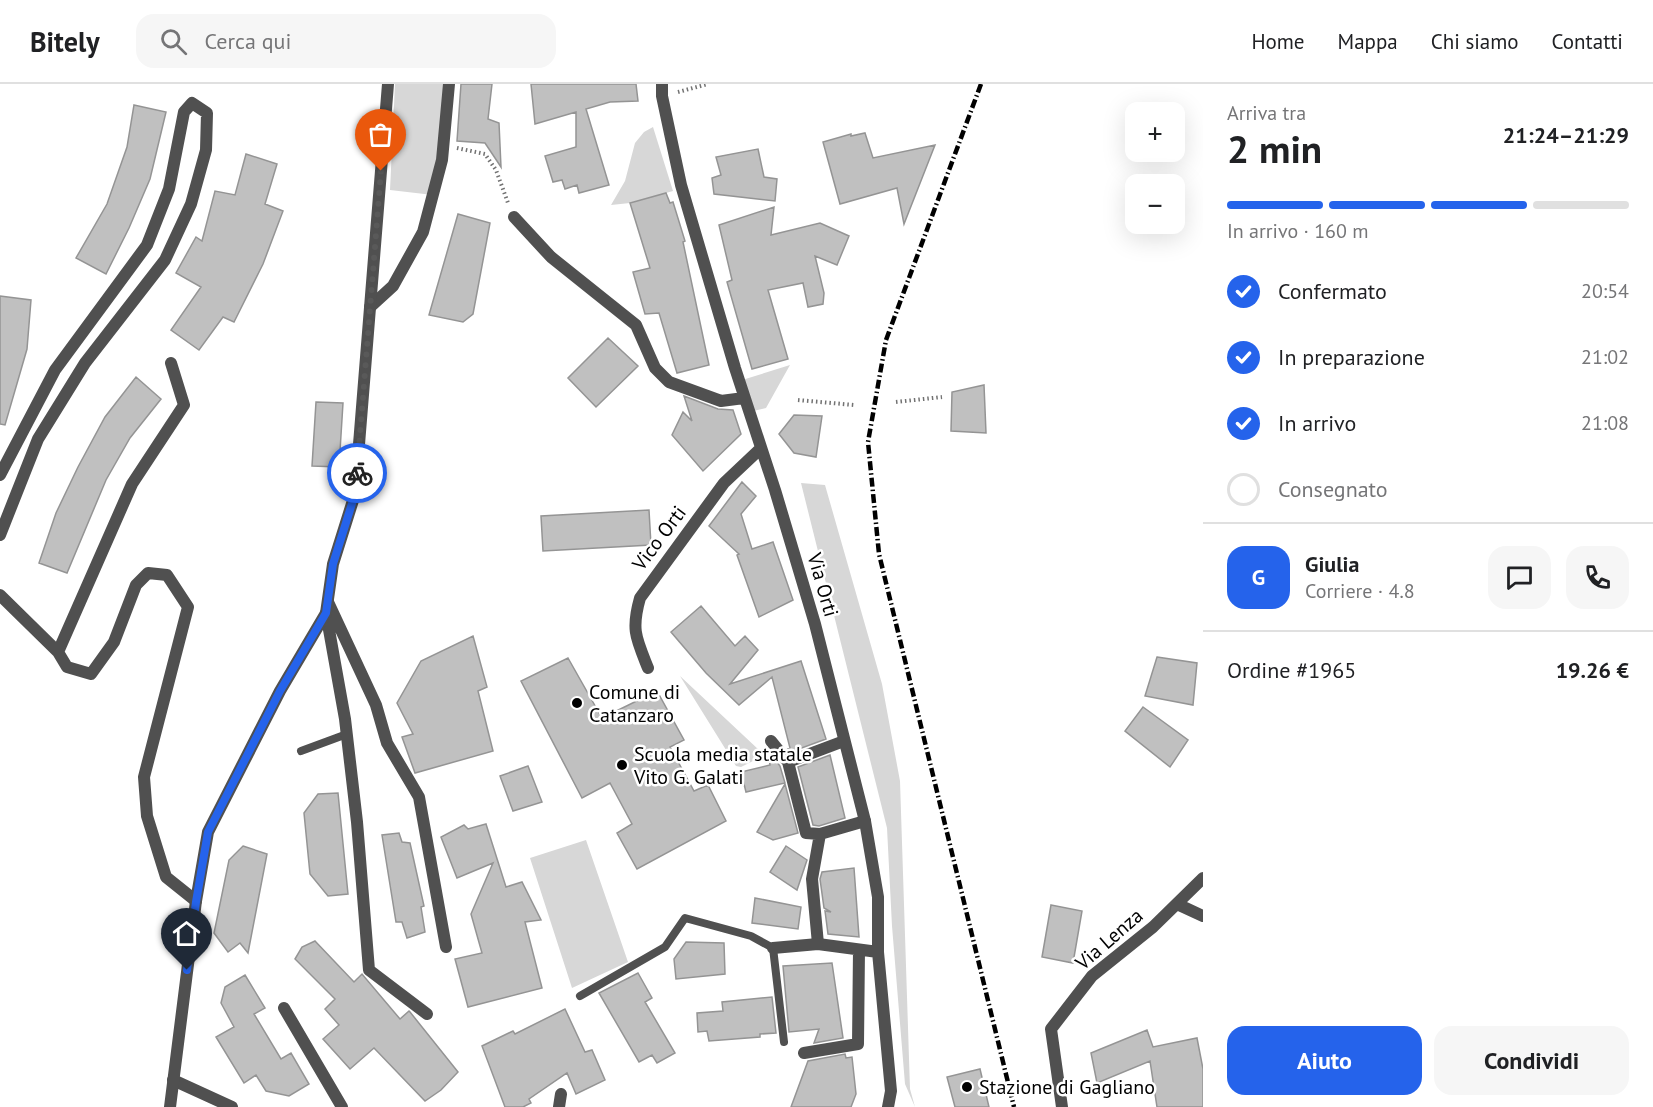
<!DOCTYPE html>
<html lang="it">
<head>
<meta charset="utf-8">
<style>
	:root { --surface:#fff; --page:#f6f6f6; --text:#202124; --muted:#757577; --line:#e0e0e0; --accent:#2563eb }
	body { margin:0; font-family:"PT Sans",sans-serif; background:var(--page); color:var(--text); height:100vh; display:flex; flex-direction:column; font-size:22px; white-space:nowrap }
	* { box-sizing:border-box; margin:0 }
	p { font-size:20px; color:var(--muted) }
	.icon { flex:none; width:33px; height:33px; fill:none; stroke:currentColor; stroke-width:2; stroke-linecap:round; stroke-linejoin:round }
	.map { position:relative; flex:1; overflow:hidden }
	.details { display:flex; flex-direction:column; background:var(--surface); width:450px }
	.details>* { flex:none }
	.fabs { position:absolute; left:1125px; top:18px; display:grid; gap:12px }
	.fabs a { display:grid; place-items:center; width:60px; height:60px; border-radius:12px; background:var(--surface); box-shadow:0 6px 24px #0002; font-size:30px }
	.pin { position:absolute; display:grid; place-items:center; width:51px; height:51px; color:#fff; margin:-62px -26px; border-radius:50% 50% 50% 0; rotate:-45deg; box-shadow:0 0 6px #0007 }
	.pin .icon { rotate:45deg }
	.courier { position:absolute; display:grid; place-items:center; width:60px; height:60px; margin:-30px; border:4px solid #2563eb; border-radius:50%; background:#fff; color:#222; box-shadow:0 2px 8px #0007 }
	.headline em { font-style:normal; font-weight:800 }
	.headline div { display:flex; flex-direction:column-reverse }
	.headline { display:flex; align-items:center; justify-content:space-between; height:102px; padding:0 24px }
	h1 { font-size:39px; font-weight:800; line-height:45px }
	.bar { display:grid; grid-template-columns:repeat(4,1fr); gap:9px 6px; align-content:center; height:72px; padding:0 24px }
	.bar i { height:8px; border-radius:4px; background:var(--line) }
	.bar .current { background:var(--accent) }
	.bar p { grid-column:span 4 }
	.line { display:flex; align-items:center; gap:15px; padding:0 24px; border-top:2px solid var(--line) }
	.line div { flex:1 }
	.round { display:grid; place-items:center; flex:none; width:63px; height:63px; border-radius:18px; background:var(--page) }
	ol { padding:0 24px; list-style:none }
	li { display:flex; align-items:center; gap:18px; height:66px }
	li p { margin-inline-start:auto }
	li .icon { padding:6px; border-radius:50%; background:var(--accent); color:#fff; stroke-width:4 }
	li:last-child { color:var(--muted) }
	li i { width:33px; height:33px; border:3px solid var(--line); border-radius:50% }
	.primary-button { display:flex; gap:12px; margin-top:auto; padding:12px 24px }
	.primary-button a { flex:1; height:69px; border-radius:18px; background:var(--accent); color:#fff; font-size:24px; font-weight:800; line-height:69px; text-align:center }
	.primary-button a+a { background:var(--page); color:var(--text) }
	header { display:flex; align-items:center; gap:36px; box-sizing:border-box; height:84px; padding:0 30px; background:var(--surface); border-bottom:2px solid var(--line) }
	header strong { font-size:28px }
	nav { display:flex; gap:33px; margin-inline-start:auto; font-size:21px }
	.search { width:420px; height:54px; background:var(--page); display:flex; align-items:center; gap:15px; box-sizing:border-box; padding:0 21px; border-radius:18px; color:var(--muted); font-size:22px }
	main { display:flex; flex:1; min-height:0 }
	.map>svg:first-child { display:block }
	.green { fill:#d7d7d7 }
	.building { fill:#c0c0c0; stroke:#949494; stroke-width:1.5 }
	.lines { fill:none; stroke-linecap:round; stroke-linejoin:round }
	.path { stroke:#727272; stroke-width:4; stroke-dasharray:1.5 3; stroke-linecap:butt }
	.service { stroke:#505050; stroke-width:8 }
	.pedestrian { stroke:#505050; stroke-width:12 }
	.minor { stroke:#505050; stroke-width:12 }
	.tertiary { stroke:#505050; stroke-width:12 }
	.rail { stroke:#000; stroke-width:4.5; stroke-dasharray:9 3 1.5 3; stroke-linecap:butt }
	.done { stroke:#595959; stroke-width:6; stroke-dasharray:0 10.8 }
	.route { stroke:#2563eb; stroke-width:8 }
	.poi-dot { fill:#000; stroke:#fff; stroke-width:2 }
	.labels { text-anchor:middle; stroke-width:5; stroke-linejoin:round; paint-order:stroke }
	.street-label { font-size:20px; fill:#000; stroke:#fff }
	.poi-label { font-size:20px; fill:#000; stroke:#fff; text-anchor:start }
</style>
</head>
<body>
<header>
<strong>Bitely</strong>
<div class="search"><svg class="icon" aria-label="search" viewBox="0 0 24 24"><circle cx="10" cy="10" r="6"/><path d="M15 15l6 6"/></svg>Cerca qui</div>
<nav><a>Home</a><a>Mappa</a><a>Chi siamo</a><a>Contatti</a></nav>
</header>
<main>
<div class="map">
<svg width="1203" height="1023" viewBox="0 0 1203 1023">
	<rect width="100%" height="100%" fill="#fff"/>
	<path class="green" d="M395 0H449L433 111 390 106Z
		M653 43 673 107 630 119 611 121 625 97 635 59 644 48Z
		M790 281 766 324 749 328 739 297Z
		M801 399 825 401 882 600 900 697 910 1005 915 1023 905 1000 892 842 887 744Z
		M680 592 759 666 755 676 741 683 736 682Z
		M586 756 628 878 572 904 530 774Z"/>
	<path class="building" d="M461 0H492L488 35 499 39 501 83 485 59 457 57Z
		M531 0H636L638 17 610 18 586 25 609 101 579 109 577 101 565 105 562 96 553 98 545 72 576 63V28L535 40Z
		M134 21 166 28 150 95 129 144 106 190 76 174 107 120 127 63Z
		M865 49 873 74 935 61 904 140 897 104 840 120 823 58 851 50V52Z
		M758 65 764 93 777 95 775 117 714 110 712 94 721 91 716 73Z
		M246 70 277 80 265 120 283 127 263 180 234 238 223 233 199 266 171 246 201 203 176 189 196 153 202 157 215 107 235 111Z
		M666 109 670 119 673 118 685 157 683 158 709 281 677 289 659 229 645 230 633 188 650 184 630 119Z
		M774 123 771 151 820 139 849 152 837 181 815 172 824 209 823 220 808 223 803 199 768 206 788 275 752 285 727 198 732 196 719 141Z
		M458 130 490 139 473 230 463 238 429 231Z
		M0 212 31 216 27 265 5 341 0 340Z
		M608 254 638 282 596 323 568 294Z
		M136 293 161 315 130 354 106 396 67 489 39 479 56 429 78 383 105 333Z
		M984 301 986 349 951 347 952 308Z
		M684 312 718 325 733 326 741 350 703 387 672 351 683 328 692 337Z
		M316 318 343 319 339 383 312 382Z
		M794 331 822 332 816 373 794 369 779 350Z
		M742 398 756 412 741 430 752 465 773 458 793 516 759 533 737 471 739 470 709 442Z
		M649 426 651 461 543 467 541 432Z
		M701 522 735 562 745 552 758 566 730 600 801 577 826 655 791 668 788 665 790 664 772 593 739 621 706 589 671 548Z
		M473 552 487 603 478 607 493 667 415 689 402 653 413 650 397 619 421 577Z
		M1157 573 1197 579 1193 621 1145 612Z
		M568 574 602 634 657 607 684 656 670 663 694 707 708 701 726 737 637 785 617 749 632 740 610 699 582 714 521 597Z
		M1143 623 1188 656 1170 683 1125 647Z
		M830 671 845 734 819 742 813 741 798 683Z
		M773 673 780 682 785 699 746 708 741 688 770 681 769 675Z
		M528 682 542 718 513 727 500 692Z
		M785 700 798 749 773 756 757 748Z
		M338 709 348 810 328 812 310 790 304 729 318 710Z
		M486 740 506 803 522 798 541 836 525 838 542 904 468 923 455 875 482 869 471 830 493 779 457 794 441 753 464 741 468 745Z
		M399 749 402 758 410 759 424 822 421 823 425 848 407 854 402 838H396L382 751Z
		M243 762 267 770 248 869 240 859 228 868 214 849 229 776Z
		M786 762 807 776 797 806 770 788Z
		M854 784 859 853 828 850 825 827 831 828 824 824 820 795 822 788Z
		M755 814 801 823 798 845 752 839Z
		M1051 821 1082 827 1073 879 1042 873Z
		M315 857 354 898 362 890 400 935 409 927 410 928 458 988 441 1006 425 1017 374 964 350 985 323 955 339 941 325 925 335 915 295 875 302 863Z
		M686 858 724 859 725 890 676 895 674 875Z
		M832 879 843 954 814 959 819 945 789 948 783 882Z
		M638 889 652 914 645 918 675 969 657 979 652 971 639 978 599 909Z
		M245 891 265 924 254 930 281 975 291 969 309 1000 289 1012 266 1007 256 991 244 999 216 953 234 943 221 919 225 903Z
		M772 913 776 949 760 950V953L709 957 707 947 698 948 697 929 723 927 722 918Z
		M565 925 585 968 592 966 605 996 576 1010 567 989 529 1015 531 1019 523 1023H505L482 962 513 947 515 950Z
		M1147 946 1153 963 1197 954 1203 985V1023H1157L1150 977 1097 999 1091 969Z
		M845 970 846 974 852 973 856 1010 851 1023H791L808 977Z
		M980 985 989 1023H955L947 993Z"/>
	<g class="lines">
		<path class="path" d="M678 8 708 0
			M457 64 485 70 496 86 508 119
			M798 316 854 321
			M896 318 942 313"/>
		<path class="service" d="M301 667 347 650
			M580 912 665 863 685 834 751 852 773 864 784 958"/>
		<path class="pedestrian" d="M771 657 788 678 806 749 820 750 812 795 818 860
			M788 678 844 657
			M820 750 865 737"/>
		<path class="minor" d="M662 0V12L681 101 735 284 775 406 815 540 865 737 878 813V868L891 1007 888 1023
			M514 133 551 173 636 241 655 284 669 298 721 317 744 314
			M370 223 393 202 423 148 442 76 449 0
			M0 391 55 286 147 161 169 105 184 28 192 19 207 29 206 66 191 120 165 176 85 279 38 355 0 451
			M0 511 58 568 67 583 91 590 114 558 136 501 148 489 167 491 188 523 144 693 147 732 166 793 196 817
			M328 518 376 621 387 659 419 713 446 863
			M326 529 345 635 357 738 369 886 427 930
			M58 568 132 400 184 321 171 279
			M648 584C636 554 631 546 640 514L724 399 760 365
			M1177 820 1203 832
			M773 864 818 860 878 868
			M284 924 342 1023
			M804 969 858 960 859 866
			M173 996 232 1023
			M559 1023 561 1010
			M1062 1023 1051 945 1092 892 1153 843 1203 794"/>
		<path class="tertiary" d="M170 1023 196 817 208 748 280 607 326 529 333 480 355 410 388 0"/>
		<path class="rail" d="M981 0 886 256 868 358 879 470 1014 1023"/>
	</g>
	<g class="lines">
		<path class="done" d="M357 389 381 87"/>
		<path class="route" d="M187 886 196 818 208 748 280 607 326 529 333 480 355 410 357 389"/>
	</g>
	<g class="poi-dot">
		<circle cx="577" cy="619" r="6"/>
		<circle cx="622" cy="681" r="6"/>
		<circle cx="967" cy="1003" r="6"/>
	</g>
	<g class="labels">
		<g class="street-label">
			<text transform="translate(659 454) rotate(-53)" y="7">Vico Orti</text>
			<text transform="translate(823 501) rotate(74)" y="7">Via Orti</text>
			<text transform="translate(1109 855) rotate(-41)" y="7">Via Lenza</text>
		</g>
		<g class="poi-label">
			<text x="589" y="615">Comune di<tspan x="589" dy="23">Catanzaro</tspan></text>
			<text x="634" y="677">Scuola media statale<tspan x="634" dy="23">Vito G. Galati</tspan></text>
			<text x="979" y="1010">Stazione di Gagliano</text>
		</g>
	</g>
</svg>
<div class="fabs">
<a>+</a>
<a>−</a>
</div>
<div class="pin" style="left:381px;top:87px;background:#ea580c"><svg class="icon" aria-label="bag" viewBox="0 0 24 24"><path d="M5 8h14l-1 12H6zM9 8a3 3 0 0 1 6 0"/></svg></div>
<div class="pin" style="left:187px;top:886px;background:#1f2937"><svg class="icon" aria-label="home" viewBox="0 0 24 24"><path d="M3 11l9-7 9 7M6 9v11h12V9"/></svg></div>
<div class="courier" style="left:357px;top:389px"><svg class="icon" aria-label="bike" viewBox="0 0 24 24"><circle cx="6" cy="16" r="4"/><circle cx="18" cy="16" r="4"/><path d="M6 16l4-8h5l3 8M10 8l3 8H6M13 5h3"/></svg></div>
</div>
<section class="details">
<div class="headline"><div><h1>2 min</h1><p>Arriva tra</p></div><em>21:24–21:29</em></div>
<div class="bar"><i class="current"></i><i class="current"></i><i class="current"></i><i></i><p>In arrivo · 160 m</p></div>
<ol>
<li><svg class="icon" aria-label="check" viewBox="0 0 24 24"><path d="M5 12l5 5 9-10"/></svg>Confermato<p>20:54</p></li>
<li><svg class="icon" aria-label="check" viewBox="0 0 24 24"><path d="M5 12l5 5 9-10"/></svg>In preparazione<p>21:02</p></li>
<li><svg class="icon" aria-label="check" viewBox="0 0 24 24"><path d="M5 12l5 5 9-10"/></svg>In arrivo<p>21:08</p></li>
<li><i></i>Consegnato</li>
</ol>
<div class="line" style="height:108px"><b class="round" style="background:var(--accent);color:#fff">G</b><div><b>Giulia</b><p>Corriere · 4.8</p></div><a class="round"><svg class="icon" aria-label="chat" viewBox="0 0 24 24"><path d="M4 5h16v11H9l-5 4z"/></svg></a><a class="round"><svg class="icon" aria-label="phone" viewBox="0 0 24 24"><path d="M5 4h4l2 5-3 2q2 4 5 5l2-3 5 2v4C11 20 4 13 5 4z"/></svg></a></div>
<div class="line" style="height:78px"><div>Ordine #1965</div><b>19.26 €</b></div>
<div class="primary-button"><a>Aiuto</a><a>Condividi</a></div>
</section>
</main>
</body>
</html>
